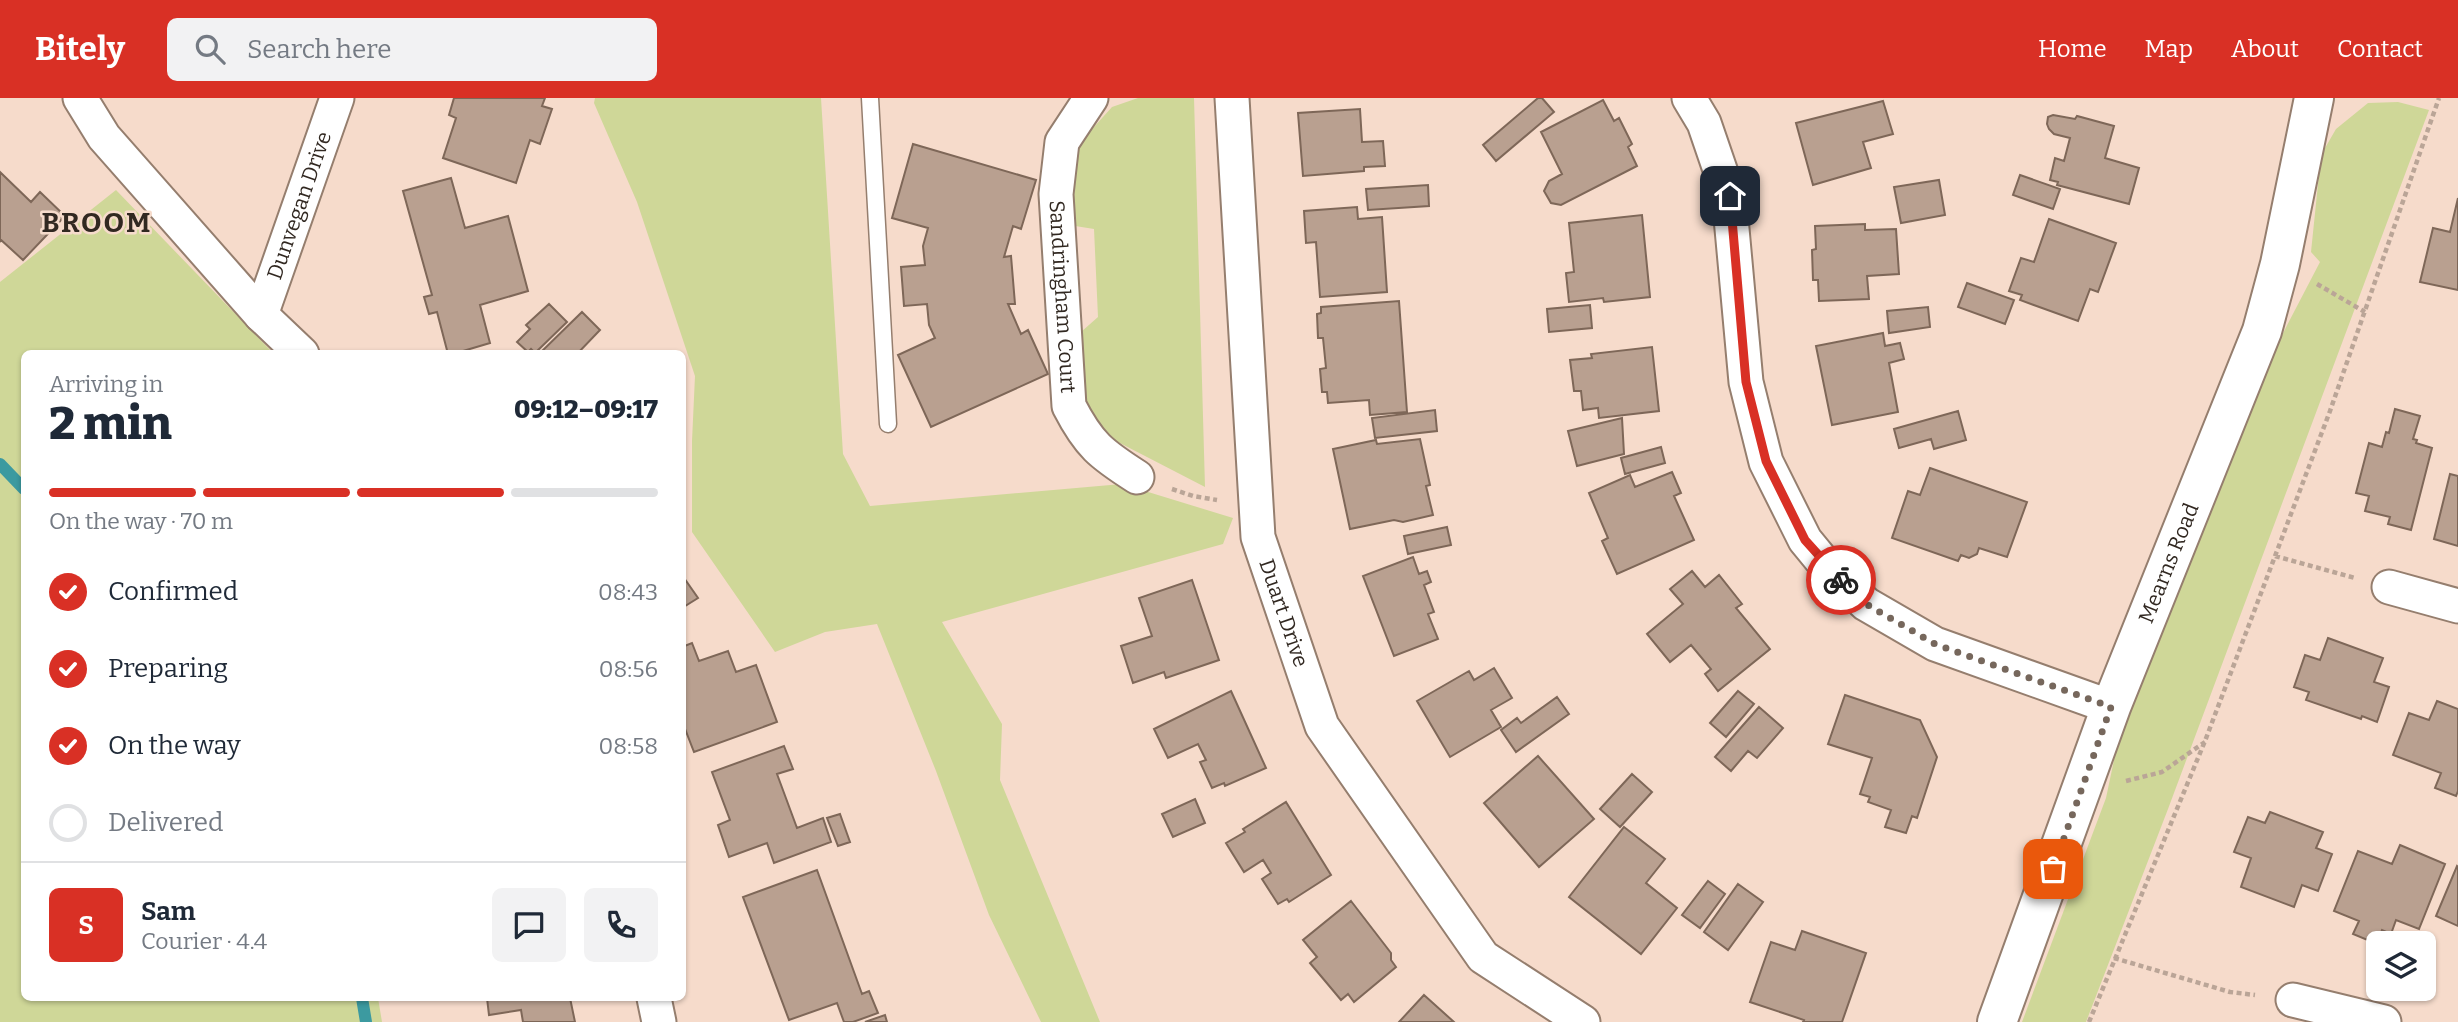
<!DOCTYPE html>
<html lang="en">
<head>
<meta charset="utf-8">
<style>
	:root { --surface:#fff; --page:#f2f2f3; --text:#1f2937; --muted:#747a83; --line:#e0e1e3; --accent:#d93025 }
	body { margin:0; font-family:Bitter,serif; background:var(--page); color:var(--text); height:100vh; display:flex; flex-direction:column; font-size:26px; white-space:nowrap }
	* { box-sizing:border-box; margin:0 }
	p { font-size:23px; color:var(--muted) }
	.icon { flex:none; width:38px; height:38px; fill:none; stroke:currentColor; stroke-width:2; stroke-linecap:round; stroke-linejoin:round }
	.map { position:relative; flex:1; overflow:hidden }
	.side { position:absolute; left:21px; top:252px; width:665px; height:651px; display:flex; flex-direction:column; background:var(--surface); border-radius:10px; box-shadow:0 2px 5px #0004 }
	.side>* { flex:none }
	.controls { position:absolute; left:2366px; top:833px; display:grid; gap:14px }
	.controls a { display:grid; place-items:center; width:70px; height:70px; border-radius:10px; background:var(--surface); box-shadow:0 2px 5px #0004; font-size:35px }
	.pin { position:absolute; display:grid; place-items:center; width:60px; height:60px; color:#fff; margin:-30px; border-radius:14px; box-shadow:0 4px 10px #0006 }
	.courier { position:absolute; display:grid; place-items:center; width:70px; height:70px; margin:-35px; border:5px solid #d93025; border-radius:50%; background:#fff; color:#222; box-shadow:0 2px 9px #0007 }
	.overview em { font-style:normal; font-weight:800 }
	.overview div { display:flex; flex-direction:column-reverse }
	.overview { display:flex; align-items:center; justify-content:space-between; height:119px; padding:0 28px }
	h1 { font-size:46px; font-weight:800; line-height:52px }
	.bar { display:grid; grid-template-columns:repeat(4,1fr); gap:10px 7px; align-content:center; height:84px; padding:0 28px }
	.bar i { height:9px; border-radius:5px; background:var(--line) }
	.bar .active { background:var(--accent) }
	.bar p { grid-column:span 4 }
	.line { display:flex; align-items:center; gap:18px; padding:0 28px; border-top:2px solid var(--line) }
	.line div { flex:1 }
	.round { display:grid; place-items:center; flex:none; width:74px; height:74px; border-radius:10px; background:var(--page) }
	ol { padding:0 28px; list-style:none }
	li { display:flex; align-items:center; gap:21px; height:77px }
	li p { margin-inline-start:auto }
	li .icon { padding:7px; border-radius:50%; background:var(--accent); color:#fff; stroke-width:4 }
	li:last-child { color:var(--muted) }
	li i { width:38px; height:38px; border:4px solid var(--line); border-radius:50% }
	header { display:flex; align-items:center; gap:42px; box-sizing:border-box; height:98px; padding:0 35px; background:var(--accent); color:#fff }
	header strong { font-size:33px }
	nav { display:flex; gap:38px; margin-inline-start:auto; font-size:24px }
	.search { width:490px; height:63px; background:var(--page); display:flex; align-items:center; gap:18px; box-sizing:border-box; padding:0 24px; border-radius:10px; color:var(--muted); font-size:26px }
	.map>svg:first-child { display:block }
	.green { fill:#cfd798 }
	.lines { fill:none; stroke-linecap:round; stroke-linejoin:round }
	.stream { stroke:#3c9aa0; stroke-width:12 }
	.building { fill:#b9a090; stroke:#7e6758; stroke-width:2 }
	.lane-casing { stroke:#957e6e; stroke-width:19 }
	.street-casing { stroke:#957e6e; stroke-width:37 }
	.secondary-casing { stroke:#957e6e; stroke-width:42 }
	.path { stroke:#baa597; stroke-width:4.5; stroke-dasharray:5 3.5; stroke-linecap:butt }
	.lane { stroke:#fff; stroke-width:16 }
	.street { stroke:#fff; stroke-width:33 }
	.secondary { stroke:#fff; stroke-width:38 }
	.done { stroke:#76675c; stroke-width:7; stroke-dasharray:0 12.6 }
	.route { stroke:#d93025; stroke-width:9 }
	.labels { text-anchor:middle; stroke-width:5; stroke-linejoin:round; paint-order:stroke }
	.street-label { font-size:21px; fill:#312821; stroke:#f6dbcb }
	.district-label { font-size:28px; font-weight:bold; letter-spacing:2px; fill:#312821; stroke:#f6dbcb }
</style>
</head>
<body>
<header>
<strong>Bitely</strong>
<div class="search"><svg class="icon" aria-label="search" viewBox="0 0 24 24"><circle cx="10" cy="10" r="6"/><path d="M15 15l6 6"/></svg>Search here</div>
<nav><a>Home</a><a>Map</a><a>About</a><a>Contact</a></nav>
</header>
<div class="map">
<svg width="2458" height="924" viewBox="0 0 2458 924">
	<rect width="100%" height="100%" fill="#f6dbcb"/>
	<path class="green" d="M595 0H821L843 356 870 408 1122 386 1233 420 1223 446 942 524 1002 626 1000 682 1100 924H1041L989 817 936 673 877 526 825 534 775 554 692 434V343L695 278 637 104 594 5Z
		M1138 0H1194L1205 389 1116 343 1086 317 1081 234 1098 219 1094 131 1069 127 1075 50 1112 9Z
		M2398 4 2429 12 2168 711 2086 924H2022L2106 700 2118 643 2270 260 2320 164 2311 154 2321 57 2336 31 2368 5Z
		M116 92 273 255 24 256V900H378L382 924H0V184Z"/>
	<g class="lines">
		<path class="stream" d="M0 366 24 391
			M362 900 366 924"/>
	</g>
	<path class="building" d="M454 0H545L542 8 552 11 540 46 530 42 516 85 443 60 456 20 449 17Z
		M1538 0H1542L1554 14 1496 63 1483 47Z
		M1603 2 1614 23 1619 20 1632 46 1628 49 1637 68 1561 107 1551 105 1544 93 1549 83 1562 76 1541 34Z
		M1883 3 1893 36 1863 44 1871 70 1813 87 1796 25Z
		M1360 11 1362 44 1383 43 1385 68 1364 69V73L1303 78 1298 15Z
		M2053 17 2075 21 2077 18 2114 28 2105 60 2139 70 2129 106 2057 87 2058 84 2050 82 2055 60 2064 63 2070 40 2054 36 2049 31 2047 26 2048 19Z
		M913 46 1036 82 1021 131 1013 128 1004 159 1011 158 1015 206H1008L1021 236 1028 232 1048 276 931 329 898 257 935 240 929 227 927 206 904 208 901 169 925 167 923 148 928 130 892 120Z
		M0 74 31 104 40 94 65 118 23 162 1 142 0 144Z
		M2020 77 2060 91 2053 111 2013 97Z
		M451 80 465 130 508 118 528 193 480 207 490 245 453 256H448L437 214 429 216 424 199 432 197 403 93Z
		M1939 82 1945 117 1901 125 1894 89Z
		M1428 87 1429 108 1368 112 1366 91Z
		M2458 100V192L2420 184 2433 130 2450 134Z
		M1357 109 1358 121 1382 119 1387 194 1320 199 1316 144 1306 145 1304 113Z
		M1642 117 1650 199 1604 204 1603 200 1569 204 1566 175 1574 174 1569 125Z
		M2049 121 2116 145 2098 194 2090 191 2078 223 2020 202 2022 197 2009 193 2021 160 2034 164Z
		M1865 126V132L1896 131 1899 176 1867 178 1869 201 1819 203 1818 182H1813L1812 152 1816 151 1815 128Z
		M1967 185 2014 202 2005 226 1958 209Z
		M1399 203 1407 314 1370 317 1369 302 1328 305 1327 294H1322L1320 271 1326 270 1323 240H1318L1317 216 1321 215V209Z
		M549 206 567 224 535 255 531 251 528 254 517 244 530 231 526 227Z
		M1590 207 1592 230 1549 234 1547 211Z
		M1928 209 1930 229 1889 235 1887 213Z
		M582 214 600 232 577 256H539Z
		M1883 235 1885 248 1900 245 1904 261 1889 265 1898 314 1832 327 1816 248Z
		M1652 249 1659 313 1599 320 1598 310 1583 312 1581 293H1574L1570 262 1592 260 1591 256Z
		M2395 311 2420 318 2413 341 2417 342 2416 345 2432 350 2411 432 2388 426 2390 419 2365 413 2369 398 2356 395 2369 345 2382 349 2386 334 2389 335Z
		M1435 312 1437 333 1375 340 1372 320Z
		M1958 313 1966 342 1934 351 1931 341 1899 350 1894 331Z
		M1622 320 1624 356 1577 368 1568 333Z
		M1420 341 1430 387 1426 388 1433 417 1403 424 1394 422 1350 431 1333 351 1376 342 1377 346Z
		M1661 349 1665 365 1625 376 1621 360Z
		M1930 370 2027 404 2007 459 1979 450 1977 456 1969 460 1961 457 1958 463 1892 440 1908 393 1920 397Z
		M1672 374 1681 395 1674 398 1694 442 1617 476 1602 443 1608 440 1589 395 1630 377 1635 389Z
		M2450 376 2458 378V448L2434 441Z
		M1447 429 1451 447 1408 456 1404 438Z
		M1413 459 1419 476 1427 473 1431 484 1424 487 1434 514 1428 516 1438 541 1394 558 1363 478Z
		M1692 473 1705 489 1719 477 1742 506 1736 510 1770 551 1718 593 1705 576 1711 571 1691 547 1670 564 1647 536 1683 506 1670 491Z
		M682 477 698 500 682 510Z
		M1192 482 1219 562 1166 580 1164 574 1133 585 1121 548 1152 538 1139 500Z
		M2328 540 2383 560 2374 584 2389 589 2377 624 2362 618 2361 621 2306 602 2309 594 2294 589 2305 557 2320 562Z
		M692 545 699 563 728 553 736 574 756 567 777 624 694 654 682 623V549Z
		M1494 570 1512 600 1491 612 1501 629 1450 659 1417 603 1469 573 1474 582Z
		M1231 593 1266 670 1225 688 1224 685 1212 690 1200 664 1206 662 1198 646 1168 660 1154 631Z
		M1738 593 1754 606 1726 639 1710 625Z
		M1845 597 1920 622 1937 659 1917 720 1912 718 1906 735 1885 729 1891 712 1868 704 1870 699 1860 696 1872 660 1828 646Z
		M1557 599 1569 616 1516 654 1501 632 1517 620 1521 625Z
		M2437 603 2458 611V693L2456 698 2435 690 2441 675 2393 657 2409 615 2429 622Z
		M1759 609 1783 630 1757 660 1748 653 1731 673 1715 659Z
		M784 648 793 671 777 676 797 730 823 720 831 744 774 765 767 745 729 759 718 727 730 722 712 674Z
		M1538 658 1594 721 1539 769 1484 705Z
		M1632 676 1652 694 1620 729 1600 711Z
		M1195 701 1205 725 1173 739 1162 716Z
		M1286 704 1331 777 1289 804 1287 801 1278 806 1262 781 1271 775 1263 762 1244 774 1226 745 1245 734 1243 731Z
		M2270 714 2323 734 2316 750 2332 756 2318 793 2302 787 2294 809 2241 789 2251 760 2234 754 2248 719 2265 725Z
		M840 716 850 744 838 748 827 720Z
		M1624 729 1665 761 1646 785 1677 810 1641 856 1569 799Z
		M2400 747 2445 766 2419 831 2396 822 2391 836 2382 832 2377 846 2353 836 2359 823 2334 813 2358 753 2392 766Z
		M2457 768 2458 769V828L2436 818Z
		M817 772 862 896 869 893 878 915 853 924H844L837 905 789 922 743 799Z
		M1708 783 1725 796 1700 830 1682 817Z
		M1738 786 1763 804 1728 852 1704 834Z
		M1351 803 1391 855V862L1396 869 1354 904 1348 896 1341 902 1310 865 1317 859 1303 842Z
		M1802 833 1866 855 1842 924H1803L1804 922 1750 904 1771 844 1795 852Z
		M1424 897 1454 924H1399Z
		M487 900H570L575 924H523L521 912 489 917Z
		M885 917 887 924H865Z"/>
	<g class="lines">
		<g class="lane-casing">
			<path id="lane" d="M870 0 888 326"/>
		</g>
		<g class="street-casing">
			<g id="street">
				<path d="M80 0 104 39 261 217 302 256"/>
				<path id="s1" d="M1091 0 1062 44 1056 96 1069 308C1089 347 1101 356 1137 379"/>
				<path id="s2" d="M1232 0 1258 439 1322 628 1483 859 1583 924"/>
				<path d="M1689 0 1704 25 1729 98 1746 284 1766 364 1805 442 1828 470 1866 506 1935 546 2111 609"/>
				<path id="s3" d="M261 217 337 0"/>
				<path d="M2389 489 2458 508"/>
				<path d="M654 900 659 924"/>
				<path d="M2293 902 2384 924"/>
			</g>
		</g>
		<g class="secondary-casing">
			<g id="secondary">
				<path id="s4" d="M1997 924 2111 609 2262 233 2280 166 2314 0"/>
			</g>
		</g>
		<path class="path" d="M2317 186 2365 214
			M1172 391 1193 398 1217 402
			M2275 458 2355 480
			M2126 683 2162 674 2205 644
			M2114 860 2230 894 2255 897
			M2089 924 2205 643 2330 313 2439 0"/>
		<use href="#lane" class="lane"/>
		<use href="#street" class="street"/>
		<use href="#secondary" class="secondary"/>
	</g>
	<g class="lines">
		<path class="done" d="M1841 482 1866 506 1935 546 2111 609 2053 771"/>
		<path class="route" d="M1730 98 1746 284 1766 363 1805 442 1841 482"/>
	</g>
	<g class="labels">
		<g class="street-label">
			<text dy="7" stroke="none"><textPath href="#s3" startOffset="116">Dunvegan Drive</textPath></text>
			<text dy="7" stroke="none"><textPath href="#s1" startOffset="208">Sandringham Court</textPath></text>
			<text dy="7" stroke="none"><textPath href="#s4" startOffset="490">Mearns Road</textPath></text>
			<text dy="7" stroke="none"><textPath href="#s2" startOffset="520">Duart Drive</textPath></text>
		</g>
		<g class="district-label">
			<text x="97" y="134">BROOM</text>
		</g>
	</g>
</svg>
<div class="controls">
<a><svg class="icon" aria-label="layers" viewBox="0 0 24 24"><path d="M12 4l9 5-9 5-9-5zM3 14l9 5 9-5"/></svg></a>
</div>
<div class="pin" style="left:2053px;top:771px;background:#ea580c"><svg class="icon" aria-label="bag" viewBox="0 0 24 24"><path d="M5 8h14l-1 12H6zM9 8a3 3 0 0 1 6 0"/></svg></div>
<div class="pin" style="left:1730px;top:98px;background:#1f2937"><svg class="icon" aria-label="home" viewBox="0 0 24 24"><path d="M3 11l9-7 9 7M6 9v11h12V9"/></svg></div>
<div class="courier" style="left:1841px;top:482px"><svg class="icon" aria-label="bike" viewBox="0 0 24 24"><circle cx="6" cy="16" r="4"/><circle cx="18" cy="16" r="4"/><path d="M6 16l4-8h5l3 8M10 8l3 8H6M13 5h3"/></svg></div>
<section class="side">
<div class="overview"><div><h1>2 min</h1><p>Arriving in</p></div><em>09:12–09:17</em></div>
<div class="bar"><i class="active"></i><i class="active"></i><i class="active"></i><i></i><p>On the way · 70 m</p></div>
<ol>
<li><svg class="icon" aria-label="check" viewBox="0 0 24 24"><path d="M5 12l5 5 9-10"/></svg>Confirmed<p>08:43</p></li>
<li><svg class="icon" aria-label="check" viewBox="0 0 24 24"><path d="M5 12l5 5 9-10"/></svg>Preparing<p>08:56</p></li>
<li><svg class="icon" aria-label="check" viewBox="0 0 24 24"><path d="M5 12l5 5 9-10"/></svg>On the way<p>08:58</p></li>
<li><i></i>Delivered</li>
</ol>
<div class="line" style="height:126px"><b class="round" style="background:var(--accent);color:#fff">S</b><div><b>Sam</b><p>Courier · 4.4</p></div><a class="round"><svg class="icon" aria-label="chat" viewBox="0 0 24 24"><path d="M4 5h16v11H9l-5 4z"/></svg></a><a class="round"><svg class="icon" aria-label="phone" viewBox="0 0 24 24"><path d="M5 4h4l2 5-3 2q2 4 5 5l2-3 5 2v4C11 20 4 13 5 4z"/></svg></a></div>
</section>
</div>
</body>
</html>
